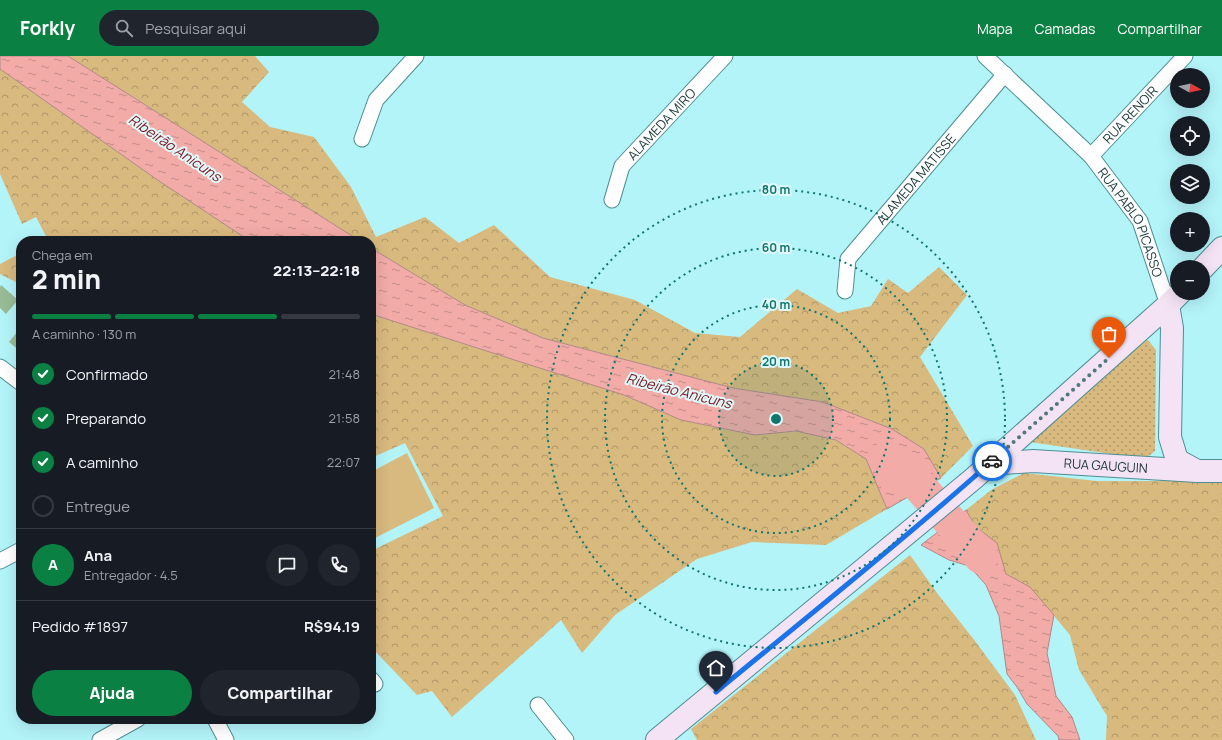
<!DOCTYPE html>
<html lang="pt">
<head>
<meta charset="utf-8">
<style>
	:root { --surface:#171b24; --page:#20242c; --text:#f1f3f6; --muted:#9ea1a6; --line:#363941; --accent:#0b8043 }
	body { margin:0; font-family:Manrope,sans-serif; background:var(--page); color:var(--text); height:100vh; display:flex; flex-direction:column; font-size:15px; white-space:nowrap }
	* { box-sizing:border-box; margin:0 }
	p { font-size:13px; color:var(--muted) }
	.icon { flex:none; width:22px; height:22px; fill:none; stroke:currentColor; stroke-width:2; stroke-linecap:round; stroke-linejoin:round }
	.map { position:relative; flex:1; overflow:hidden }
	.drawer { position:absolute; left:16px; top:180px; width:360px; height:488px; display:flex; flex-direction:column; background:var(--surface); border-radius:16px; box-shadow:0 4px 16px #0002 }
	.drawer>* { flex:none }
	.needle { width:26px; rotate:98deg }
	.tools { position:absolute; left:1170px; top:12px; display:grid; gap:8px }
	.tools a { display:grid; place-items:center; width:40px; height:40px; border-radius:50%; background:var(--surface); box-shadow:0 4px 16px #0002; font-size:20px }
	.pin { position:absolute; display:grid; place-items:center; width:34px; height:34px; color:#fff; margin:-41px -17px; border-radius:50% 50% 50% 0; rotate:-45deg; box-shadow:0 0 4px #0007 }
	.pin .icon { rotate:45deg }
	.courier { position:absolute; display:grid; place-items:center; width:40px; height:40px; margin:-20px; border:3px solid #1a73e8; border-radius:50%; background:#fff; color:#222; box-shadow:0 1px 5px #0007 }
	.head em { font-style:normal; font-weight:800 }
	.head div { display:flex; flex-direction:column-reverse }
	.head { display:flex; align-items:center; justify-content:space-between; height:68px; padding:0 16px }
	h1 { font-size:26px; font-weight:800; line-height:30px }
	.bar { display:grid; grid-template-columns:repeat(4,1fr); gap:6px 4px; align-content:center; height:48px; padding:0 16px }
	.bar i { height:5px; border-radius:3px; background:var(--line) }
	.bar .active { background:var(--accent) }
	.bar p { grid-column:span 4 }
	.line { display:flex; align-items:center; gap:10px; padding:0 16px; border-top:1px solid var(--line) }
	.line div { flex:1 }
	.round { display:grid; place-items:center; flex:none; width:42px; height:42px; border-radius:21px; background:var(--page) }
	ol { padding:0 16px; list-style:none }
	li { display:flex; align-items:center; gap:12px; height:44px }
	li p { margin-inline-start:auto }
	li .icon { padding:4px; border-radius:50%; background:var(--accent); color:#fff; stroke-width:4 }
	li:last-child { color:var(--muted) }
	li i { width:22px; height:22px; border:2px solid var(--line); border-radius:50% }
	.action { display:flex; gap:8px; margin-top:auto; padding:8px 16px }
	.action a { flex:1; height:46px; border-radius:24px; background:var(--accent); color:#fff; font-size:16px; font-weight:800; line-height:46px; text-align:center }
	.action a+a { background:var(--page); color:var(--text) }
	header { display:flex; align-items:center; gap:24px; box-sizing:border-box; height:56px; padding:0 20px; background:var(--accent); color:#fff }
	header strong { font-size:19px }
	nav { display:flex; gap:22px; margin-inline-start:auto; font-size:14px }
	.search { width:280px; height:36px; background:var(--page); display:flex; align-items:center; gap:10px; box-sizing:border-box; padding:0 14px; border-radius:22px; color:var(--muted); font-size:15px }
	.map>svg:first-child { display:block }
	.grass { fill:#d8b97e }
	.forest { fill:url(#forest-crowns) }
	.park { fill:url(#park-dots) }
	.water { fill:url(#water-ripples); stroke:#b28886 }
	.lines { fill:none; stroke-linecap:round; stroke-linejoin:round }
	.river { stroke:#f2aba7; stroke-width:34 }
	.building { fill:#98bb95 }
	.street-casing { stroke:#4e8e93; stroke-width:17 }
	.secondary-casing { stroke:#4e8e93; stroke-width:24 }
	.street { stroke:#fff; stroke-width:15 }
	.secondary { stroke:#f3e3f5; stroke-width:22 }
	.done { stroke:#50787c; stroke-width:4; stroke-dasharray:0 7.2 }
	.route { stroke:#1a73e8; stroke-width:5 }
	.ring { fill:none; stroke:#0f766e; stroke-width:2; stroke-dasharray:2 4 }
	.labels { text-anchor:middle; stroke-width:4; stroke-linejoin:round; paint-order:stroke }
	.street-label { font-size:13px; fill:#1b3638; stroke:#e0f9fb }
	.water-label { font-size:14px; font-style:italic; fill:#801921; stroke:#e0f9fb }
	.centre { fill:#0f766e; stroke:#e0f9fb; stroke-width:2 }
	.ring-label { font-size:12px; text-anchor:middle; font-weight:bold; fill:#0f766e; stroke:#e0f9fb; stroke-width:4; stroke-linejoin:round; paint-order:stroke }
</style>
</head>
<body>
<header>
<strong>Forkly</strong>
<div class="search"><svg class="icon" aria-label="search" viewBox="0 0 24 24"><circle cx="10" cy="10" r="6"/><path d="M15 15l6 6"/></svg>Pesquisar aqui</div>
<nav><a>Mapa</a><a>Camadas</a><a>Compartilhar</a></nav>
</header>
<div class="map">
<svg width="1222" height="684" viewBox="0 0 1222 684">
	<defs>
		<pattern id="forest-crowns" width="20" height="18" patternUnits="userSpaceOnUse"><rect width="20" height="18" fill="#d8b97e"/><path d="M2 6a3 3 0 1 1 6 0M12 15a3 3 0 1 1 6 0" fill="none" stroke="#ae9768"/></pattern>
		<pattern id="park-dots" width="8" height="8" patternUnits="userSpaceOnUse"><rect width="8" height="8" fill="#d8b97e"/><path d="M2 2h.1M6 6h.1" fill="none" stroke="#ae9768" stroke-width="1.8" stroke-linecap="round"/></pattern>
		<pattern id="water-ripples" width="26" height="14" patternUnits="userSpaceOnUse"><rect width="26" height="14" fill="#f2aba7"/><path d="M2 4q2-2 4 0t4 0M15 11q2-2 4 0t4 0" fill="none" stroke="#c38c89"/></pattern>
	</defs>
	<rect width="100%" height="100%" fill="#b3f4f9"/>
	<path class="grass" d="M407 397 434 452 371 484V416Z"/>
	<path class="forest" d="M68 0H255L269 16 242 46 270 71 314 81 351 131 376 181 425 161 459 187 494 169 550 221 635 244 695 277 740 281 797 233 838 257 871 250 888 223 908 237 939 211 967 239 920 301 973 390 941 422 924 393 892 373 823 346 733 332 543 282 465 249 371 192V185H360Z
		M0 13 159 125 250 185H42L47 182 36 161 22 168 0 118Z
		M21 197V230L14 225 0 218V208Z
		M371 258 624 339 681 364 755 379 796 375 836 384 866 403 887 453 826 489 752 486 697 503 615 559 582 597 561 564 452 661 432 635 417 639 371 591V495L443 460 405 387 371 402Z
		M1024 417 1097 425H1222V684H1106L1107 660 1079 614 1070 579 1030 531 1006 518 997 488 975 470 966 454 991 434Z
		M910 499 937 537 975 585 1015 639 1036 684H697L691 673Z"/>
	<path class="park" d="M1148 284 1156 294 1155 395 1145 403 1030 386 1135 286Z"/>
	<path class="water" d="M0 0H68L360 185H250L159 125 0 13Z
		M371 192 465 249 543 282 733 332 823 346 892 373 924 393 941 422 887 453 866 403 836 384 796 375 755 379 681 364 624 339 371 258Z
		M966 454 975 470 997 487 1006 518 1030 531 1054 559 1047 597 1056 640 1072 661 1080 684H1059L1058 680 1027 648 1017 631 1007 618 999 560 986 529 969 510 949 504 921 489Z"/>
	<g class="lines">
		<path class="river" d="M886 403 914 424 981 501"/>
	</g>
	<path class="building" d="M1 229 18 244 6 258 0 252V231Z
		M21 271V296L9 286Z"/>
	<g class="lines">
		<g class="street-casing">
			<g id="street">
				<path id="s1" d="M985 0 1091 100 1140 165 1168 249"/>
				<path d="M362 83 376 44 416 0"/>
				<path id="s2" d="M1091 100 1185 0"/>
				<path id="s3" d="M612 144 622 110 725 0"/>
				<path id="s4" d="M845 235 848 203 1005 18"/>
				<path d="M0 311 21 327"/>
				<path d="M0 505 21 494"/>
				<path d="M371 623 375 628"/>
				<path d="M538 649 566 684"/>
				<path d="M215 663 226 684"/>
				<path d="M100 684 138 663"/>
			</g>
		</g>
		<g class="secondary-casing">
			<g id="secondary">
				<path d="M1203 212 1222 192"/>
				<path d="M1168 249 1172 272 1170 381 1177 404 1197 415"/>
				<path id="s5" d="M990 408 1033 405 1197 415H1222"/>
				<path d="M657 684 973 423 1168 249 1180 237"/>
			</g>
		</g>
		<use href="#street" class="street"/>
		<use href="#secondary" class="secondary"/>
	</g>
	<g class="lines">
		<path class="done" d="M992 405 1109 302"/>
		<path class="route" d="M716 636C809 559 903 485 992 405"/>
	</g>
	<circle cx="776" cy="363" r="57" fill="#0f766e" fill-opacity=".12"/>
	<g class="ring">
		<circle cx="776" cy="363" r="57"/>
		<circle cx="776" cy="363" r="114"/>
		<circle cx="776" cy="363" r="171"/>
		<circle cx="776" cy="363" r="229"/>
	</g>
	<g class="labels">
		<g class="street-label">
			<text dy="5" stroke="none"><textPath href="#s2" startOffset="57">RUA RENOIR</textPath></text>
			<text dy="5" stroke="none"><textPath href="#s3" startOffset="93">ALAMEDA MIRO</textPath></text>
			<text dy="5" stroke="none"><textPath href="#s4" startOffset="137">ALAMEDA MATISSE</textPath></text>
			<text dy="5" stroke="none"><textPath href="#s1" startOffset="224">RUA PABLO PICASSO</textPath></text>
			<text dy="5" stroke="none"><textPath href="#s5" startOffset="116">RUA GAUGUIN</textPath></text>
		</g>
		<g class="water-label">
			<text transform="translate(175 92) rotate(34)" y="5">Ribeirão Anicuns</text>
			<text transform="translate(679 335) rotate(14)" y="5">Ribeirão Anicuns</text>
		</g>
	</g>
	<circle cx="776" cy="363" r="6" class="centre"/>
	<g class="ring-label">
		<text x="776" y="138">80 m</text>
		<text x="776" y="196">60 m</text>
		<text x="776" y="253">40 m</text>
		<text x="776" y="310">20 m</text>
	</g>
</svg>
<div class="tools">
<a><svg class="needle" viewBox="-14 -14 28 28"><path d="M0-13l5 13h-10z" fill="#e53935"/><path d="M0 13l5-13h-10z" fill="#9ea1a6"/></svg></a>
<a><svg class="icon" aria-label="locate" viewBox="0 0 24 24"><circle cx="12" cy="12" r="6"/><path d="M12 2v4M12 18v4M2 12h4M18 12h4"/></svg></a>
<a><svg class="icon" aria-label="layers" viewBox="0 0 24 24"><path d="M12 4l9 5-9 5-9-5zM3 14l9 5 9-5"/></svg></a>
<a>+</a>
<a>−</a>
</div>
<div class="pin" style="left:1109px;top:302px;background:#ea580c"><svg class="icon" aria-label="bag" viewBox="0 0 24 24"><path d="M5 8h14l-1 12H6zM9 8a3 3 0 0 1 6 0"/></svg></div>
<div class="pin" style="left:716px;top:636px;background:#1f2937"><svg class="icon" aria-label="home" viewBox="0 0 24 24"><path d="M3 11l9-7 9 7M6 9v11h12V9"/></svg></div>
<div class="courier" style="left:992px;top:405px"><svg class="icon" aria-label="car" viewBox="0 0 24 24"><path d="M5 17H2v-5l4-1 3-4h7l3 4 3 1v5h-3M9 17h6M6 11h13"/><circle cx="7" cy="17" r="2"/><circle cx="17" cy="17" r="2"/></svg></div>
<section class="drawer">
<div class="head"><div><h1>2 min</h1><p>Chega em</p></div><em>22:13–22:18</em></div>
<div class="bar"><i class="active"></i><i class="active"></i><i class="active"></i><i></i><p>A caminho · 130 m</p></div>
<ol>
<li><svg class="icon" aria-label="check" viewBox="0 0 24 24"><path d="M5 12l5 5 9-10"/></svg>Confirmado<p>21:48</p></li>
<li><svg class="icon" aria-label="check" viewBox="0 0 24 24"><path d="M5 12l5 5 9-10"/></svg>Preparando<p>21:58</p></li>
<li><svg class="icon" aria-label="check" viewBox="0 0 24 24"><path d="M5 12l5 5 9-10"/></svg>A caminho<p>22:07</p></li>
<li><i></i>Entregue</li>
</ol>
<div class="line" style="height:72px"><b class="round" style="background:var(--accent);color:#fff">A</b><div><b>Ana</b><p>Entregador · 4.5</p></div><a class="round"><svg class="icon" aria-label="chat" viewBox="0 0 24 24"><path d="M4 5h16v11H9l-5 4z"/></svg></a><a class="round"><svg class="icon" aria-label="phone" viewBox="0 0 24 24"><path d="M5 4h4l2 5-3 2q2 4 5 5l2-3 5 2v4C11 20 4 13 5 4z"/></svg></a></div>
<div class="line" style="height:52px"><div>Pedido #1897</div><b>R$94.19</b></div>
<div class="action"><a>Ajuda</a><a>Compartilhar</a></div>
</section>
</div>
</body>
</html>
